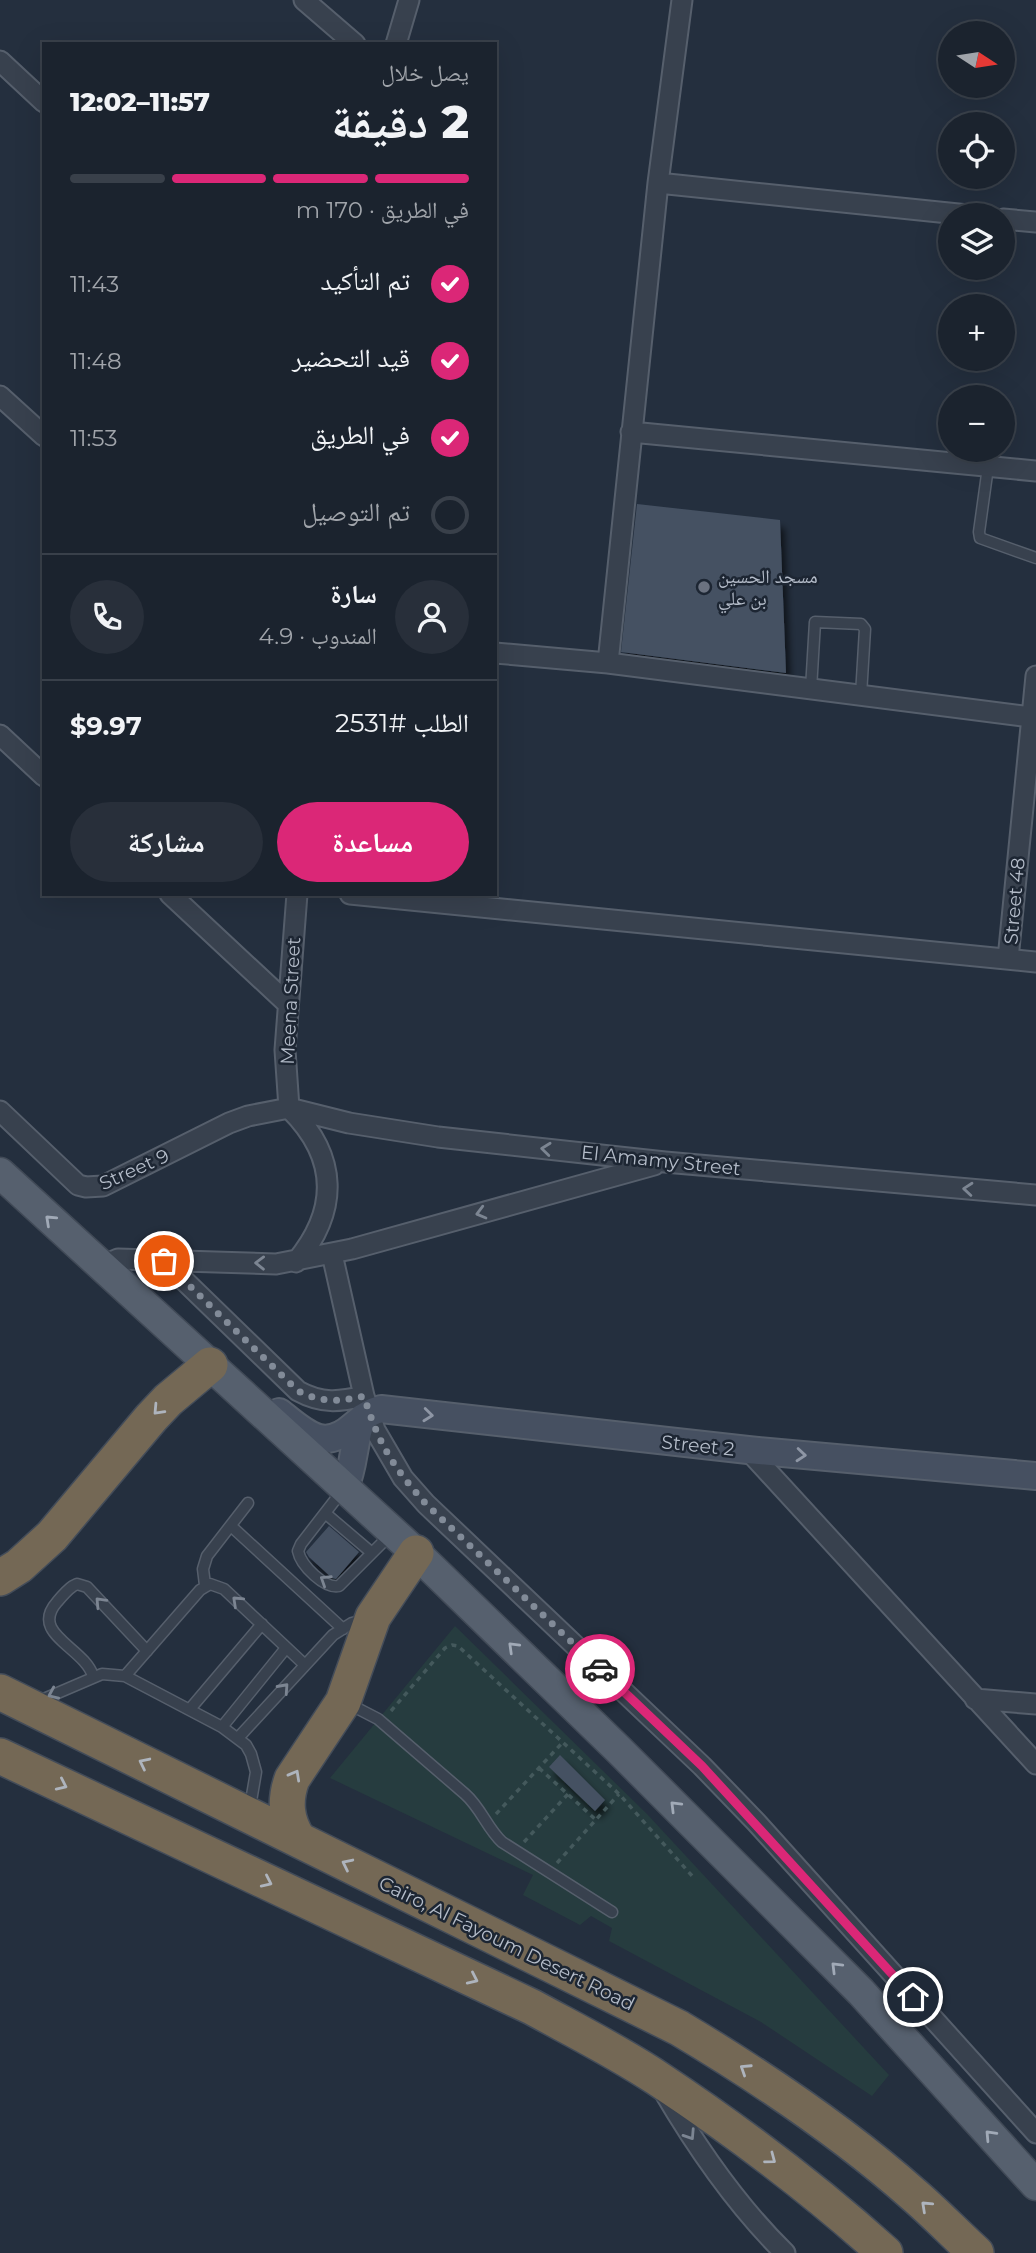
<!DOCTYPE html>
<html lang="ar">
<head>
<meta charset="utf-8">
<style>
	:root { --surface:#1b232e; --page:#282f3a; --text:#f1f3f6; --muted:#a0a4aa; --line:#39404a; --accent:#db2777 }
	body { margin:0; font-family:Montserrat,"Noto Naskh Arabic",sans-serif; background:var(--page); color:var(--text); direction:rtl; height:100vh; display:flex; flex-direction:column; font-size:26px; white-space:nowrap }
	* { box-sizing:border-box; margin:0 }
	p { font-size:23px; color:var(--muted) }
	.icon { flex:none; width:38px; height:38px; fill:none; stroke:currentColor; stroke-width:2; stroke-linecap:round; stroke-linejoin:round }
	.map { position:relative; flex:1; overflow:hidden; direction:ltr }
	.side { position:absolute; left:42px; top:42px; width:455px; height:854px; display:flex; flex-direction:column; background:var(--surface); border-radius:0px; box-shadow:0 7px 28px #0002,0 0 0 2px var(--line); direction:rtl }
	.side>* { flex:none }
	.needle { width:46px; rotate:102deg }
	.controls { position:absolute; left:938px; top:21px; display:grid; gap:14px }
	.controls a { display:grid; place-items:center; width:77px; height:77px; border-radius:50%; background:var(--surface); box-shadow:0 7px 28px #0002,0 0 0 2px var(--line); font-size:35px }
	.pin { position:absolute; display:grid; place-items:center; width:60px; height:60px; color:#fff; margin:-30px; border:4px solid #fff; border-radius:50%; box-shadow:0 2px 7px #0007 }
	.courier { position:absolute; display:grid; place-items:center; width:70px; height:70px; margin:-35px; border:5px solid #db2777; border-radius:50%; background:#fff; color:#222; box-shadow:0 2px 9px #0007 }
	.headline em { font-style:normal; font-weight:800 }
	.headline div { display:flex; flex-direction:column-reverse }
	.headline { display:flex; align-items:center; justify-content:space-between; height:119px; padding:0 28px }
	h1 { font-size:46px; font-weight:800; line-height:52px }
	.bar { display:grid; grid-template-columns:repeat(4,1fr); gap:10px 7px; align-content:center; height:84px; padding:0 28px }
	.bar i { height:9px; border-radius:5px; background:var(--line) }
	.bar .selected { background:var(--accent) }
	.bar p { grid-column:span 4 }
	.line { display:flex; align-items:center; gap:18px; padding:0 28px; border-top:2px solid var(--line) }
	.line div { flex:1 }
	.round { display:grid; place-items:center; flex:none; width:74px; height:74px; border-radius:37px; background:var(--page) }
	ol { padding:0 28px; list-style:none }
	li { display:flex; align-items:center; gap:21px; height:77px }
	li p { margin-inline-start:auto }
	li .icon { padding:7px; border-radius:50%; background:var(--accent); color:#fff; stroke-width:4 }
	li:last-child { color:var(--muted) }
	li i { width:38px; height:38px; border:4px solid var(--line); border-radius:50% }
	.cta { display:flex; gap:14px; margin-top:auto; padding:14px 28px }
	.cta a { flex:1; height:80px; border-radius:42px; background:var(--accent); color:#fff; font-size:28px; font-weight:800; line-height:80px; text-align:center }
	.cta a+a { background:var(--page); color:var(--text) }
	.map>svg:first-child { display:block }
	.green { fill:#263c3f }
	.building { fill:#455162; filter:url(#shadow) }
	.lines { fill:none; stroke-linecap:round; stroke-linejoin:round }
	.lane-casing { stroke:#565f6c; stroke-width:13 }
	.street-casing { stroke:#565f6c; stroke-width:23 }
	.secondary-casing { stroke:#565f6c; stroke-width:30 }
	.primary-casing { stroke:#414a57; stroke-width:33 }
	.highway-casing { stroke:#434c59; stroke-width:38 }
	.path { stroke:#44595c; stroke-width:3.5; stroke-dasharray:5 5; stroke-linecap:butt }
	.lane { stroke:#38414e; stroke-width:10 }
	.street { stroke:#38414e; stroke-width:19 }
	.secondary { stroke:#465061; stroke-width:26 }
	.primary { stroke:#56606e; stroke-width:30 }
	.highway { stroke:#746855; stroke-width:35 }
	.oneway { stroke:#7c8592 }
	.oneway2 { stroke:#a1aab7 }
	.oneway3 { stroke:#aeb4bd }
	.oneway4 { stroke:#8e96a5 }
	.done { stroke:#828b98; stroke-width:7; stroke-dasharray:0 12.6 }
	.route { stroke:#db2777; stroke-width:9 }
	.worship-dot { fill:#6b7280; stroke:#1d2633; stroke-width:2.5 }
	.labels { text-anchor:middle; stroke-width:5; stroke-linejoin:round; paint-order:stroke }
	.poi-label { font-size:19px; fill:#b4bcc9; stroke:#1d2633; text-anchor:start }
	.street-label { font-size:19px; fill:#b4bcc9; stroke:#1d2633 }
</style>
</head>
<body>
<div class="map">
<svg width="1036" height="2253" viewBox="0 0 1036 2253">
	<defs>
		<filter id="shadow"><feDropShadow dx="4.5" dy="8" stdDeviation="3.5" flood-color="#0009"/></filter>
	</defs>
	<rect width="100%" height="100%" fill="#242f3e"/>
	<path class="green" d="M455 1626 647 1814 889 2075 872 2096 761 2022 609 1941 612 1928 591 1916 580 1925 523 1895 533 1875 330 1778Z"/>
	<path class="building" d="M637 504 780 520 786 673 621 652Z
		M329 1526 359 1552 336 1579 332 1578 309 1557 306 1552Z
		M560 1755 605 1800 595 1811 549 1767Z"/>
	<g class="lines">
		<g class="lane-casing">
			<path id="lane" d="M988 467 979 532 980 538 1036 558
				M811 689 815 622 861 624 865 629 861 695
				M342 1491 301 1544 298 1551C301 1566 325 1589 339 1586L390 1535
				M325 1513 372 1553
				M231 1526 343 1629
				M205 1585 203 1569 207 1556 248 1503
				M93 1676C84 1647 29 1634 57 1602 62 1596 67 1590 73 1586L77 1584 87 1587 147 1651
				M125 1676 200 1590 210 1584 224 1589 305 1665
				M39 1701 102 1674 125 1676 222 1727 246 1745 251 1754 256 1772 250 1807
				M347 1703 378 1719 465 1794C481 1808 487 1828 502 1842L612 1912
				M190 1709 262 1624
				M222 1727 286 1648
				M238 1738 333 1635 352 1623 364 1620"/>
		</g>
		<g class="street-casing">
			<path id="street" d="M304 0 355 44
				M396 44 409 0
				M0 61 44 102
				M658 183 968 215
				M1003 219 1036 222
				M0 396 44 436
				M631 432 1036 471
				M495 653 608 663 1031 717
				M608 663 658 183 682 0
				M0 735 44 776
				M170 894 288 1004
				M350 894 1036 962
				M1008 959 1036 676
				M289 1108 285 1050 297 894
				M290 1109C338 1157 339 1210 296 1262
				M0 1111 78 1185 86 1187 103 1186 229 1123 248 1116 289 1108 349 1123 438 1137 665 1162 1036 1195
				M332 1254 364 1396 375 1430 403 1478 426 1504 702 1766 756 1822 1036 2133
				M164 1261 298 1391C322 1404 339 1402 364 1396
				M100 1267 118 1259 276 1264 352 1249 654 1165
				M748 1450 1036 1764
				M975 1699 1036 1704
				M663 2090C697 2148 736 2205 785 2253"/>
		</g>
		<g class="secondary-casing">
			<path id="secondary" d="M279 1412C305 1432 323 1453 353 1426 363 1418 368 1412 381 1409L748 1450 1036 1476
				M345 1487C355 1465 353 1440 363 1417"/>
		</g>
		<g class="primary-casing">
			<path id="primary" d="M0 1173 416 1553 619 1750 861 1992 1036 2185"/>
		</g>
		<g class="highway-casing">
			<path id="highway" d="M0 1578 19 1566 52 1536 151 1418 168 1400 210 1365
				M0 1692 679 2028C761 2077 842 2131 914 2195 935 2213 955 2234 976 2253
				M0 1756 532 2007C574 2030 618 2052 657 2078 737 2131 814 2189 885 2253
				M298 1839C286 1820 284 1801 292 1779L343 1702 373 1617 416 1553"/>
		</g>
		<path class="path" d="M391 1711 445 1648 452 1645 458 1646 619 1794 694 1878
			M539 1768 596 1820
			M496 1814 564 1741
			M524 1842 568 1794
			M557 1863 619 1794"/>
		<use href="#lane" class="lane"/>
		<use href="#street" class="street"/>
		<use href="#secondary" class="secondary"/>
		<use href="#primary" class="primary"/>
		<use href="#highway" class="highway"/>
	</g>
	<defs><path id="oneway-chevron" d="M-2-3.5L2.5 0L-2 3.5" fill="none" stroke-width="1.6" stroke-linecap="round" stroke-linejoin="round" transform="scale(1.75)"/></defs>
	<g class="oneway">
		<use href="#oneway-chevron" transform="translate(546 1149) rotate(-174)"/>
		<use href="#oneway-chevron" transform="translate(968 1189) rotate(-175)"/>
		<use href="#oneway-chevron" transform="translate(481 1213) rotate(165)"/>
		<use href="#oneway-chevron" transform="translate(260 1263) rotate(-179)"/>
		<use href="#oneway-chevron" transform="translate(325 1580) rotate(-147)"/>
		<use href="#oneway-chevron" transform="translate(237 1601) rotate(-137)"/>
		<use href="#oneway-chevron" transform="translate(100 1602) rotate(-133)"/>
		<use href="#oneway-chevron" transform="translate(284 1688) rotate(-48)"/>
		<use href="#oneway-chevron" transform="translate(53 1694) rotate(156)"/>
		<use href="#oneway-chevron" transform="translate(690 2135) rotate(57)"/>
	</g>
	<g class="oneway2">
		<use href="#oneway-chevron" transform="translate(50 1220) rotate(-137)"/>
		<use href="#oneway-chevron" transform="translate(513 1647) rotate(-136)"/>
		<use href="#oneway-chevron" transform="translate(675 1806) rotate(-135)"/>
		<use href="#oneway-chevron" transform="translate(836 1967) rotate(-135)"/>
		<use href="#oneway-chevron" transform="translate(990 2135) rotate(-133)"/>
	</g>
	<g class="oneway3">
		<use href="#oneway-chevron" transform="translate(158 1410) rotate(133)"/>
		<use href="#oneway-chevron" transform="translate(144 1763) rotate(-154)"/>
		<use href="#oneway-chevron" transform="translate(295 1775) rotate(-61)"/>
		<use href="#oneway-chevron" transform="translate(62 1785) rotate(25)"/>
		<use href="#oneway-chevron" transform="translate(347 1864) rotate(-154)"/>
		<use href="#oneway-chevron" transform="translate(267 1882) rotate(25)"/>
		<use href="#oneway-chevron" transform="translate(473 1979) rotate(25)"/>
		<use href="#oneway-chevron" transform="translate(745 2069) rotate(-147)"/>
		<use href="#oneway-chevron" transform="translate(771 2159) rotate(37)"/>
		<use href="#oneway-chevron" transform="translate(926 2206) rotate(-137)"/>
	</g>
	<g class="oneway4">
		<use href="#oneway-chevron" transform="translate(428 1415) rotate(6)"/>
		<use href="#oneway-chevron" transform="translate(801 1455) rotate(5)"/>
	</g>
	<g class="lines">
		<path class="done" d="M164 1261 298 1391C322 1403 339 1402 364 1396 378 1443 393 1467 426 1504L600 1669"/>
		<path class="route" d="M600 1669 702 1766 913 1997"/>
	</g>
	<circle class="worship-dot" cx="704" cy="587" r="7"/>
	<g class="labels">
		<g class="poi-label">
			<text x="718" y="583">مسجد الحسين<tspan x="718" dy="22">بن علي</tspan></text>
		</g>
		<g class="street-label">
			<text transform="translate(1014 901) rotate(-85)" y="7">Street 48</text>
			<text transform="translate(290 1001) rotate(-87)" y="7">Meena Street</text>
			<text transform="translate(661 1160) rotate(6)" y="7">El Amamy Street</text>
			<text transform="translate(134 1169) rotate(-24)" y="7">Street 9</text>
			<text transform="translate(698 1445) rotate(6)" y="7">Street 2</text>
			<text transform="translate(507 1943) rotate(26)" y="7">Cairo, Al Fayoum Desert Road</text>
		</g>
	</g>
</svg>
<div class="controls">
<a><svg class="needle" viewBox="-14 -14 28 28"><path d="M0-13l5 13h-10z" fill="#e53935"/><path d="M0 13l5-13h-10z" fill="#a0a4aa"/></svg></a>
<a><svg class="icon" aria-label="locate" viewBox="0 0 24 24"><circle cx="12" cy="12" r="6"/><path d="M12 2v4M12 18v4M2 12h4M18 12h4"/></svg></a>
<a><svg class="icon" aria-label="layers" viewBox="0 0 24 24"><path d="M12 4l9 5-9 5-9-5zM3 14l9 5 9-5"/></svg></a>
<a>+</a>
<a>−</a>
</div>
<div class="pin" style="left:164px;top:1261px;background:#ea580c"><svg class="icon" aria-label="bag" viewBox="0 0 24 24"><path d="M5 8h14l-1 12H6zM9 8a3 3 0 0 1 6 0"/></svg></div>
<div class="pin" style="left:913px;top:1997px;background:#1f2937"><svg class="icon" aria-label="home" viewBox="0 0 24 24"><path d="M3 11l9-7 9 7M6 9v11h12V9"/></svg></div>
<div class="courier" style="left:600px;top:1669px"><svg class="icon" aria-label="car" viewBox="0 0 24 24"><path d="M5 17H2v-5l4-1 3-4h7l3 4 3 1v5h-3M9 17h6M6 11h13"/><circle cx="7" cy="17" r="2"/><circle cx="17" cy="17" r="2"/></svg></div>
<section class="side">
<div class="headline"><div><h1>2 دقيقة</h1><p>يصل خلال</p></div><em>11:57–12:02</em></div>
<div class="bar"><i class="selected"></i><i class="selected"></i><i class="selected"></i><i></i><p>في الطريق · 170 m</p></div>
<ol>
<li><svg class="icon" aria-label="check" viewBox="0 0 24 24"><path d="M5 12l5 5 9-10"/></svg>تم التأكيد<p>11:43</p></li>
<li><svg class="icon" aria-label="check" viewBox="0 0 24 24"><path d="M5 12l5 5 9-10"/></svg>قيد التحضير<p>11:48</p></li>
<li><svg class="icon" aria-label="check" viewBox="0 0 24 24"><path d="M5 12l5 5 9-10"/></svg>في الطريق<p>11:53</p></li>
<li><i></i>تم التوصيل</li>
</ol>
<div class="line" style="height:126px"><a class="round"><svg class="icon" aria-label="person" viewBox="0 0 24 24"><circle cx="12" cy="8" r="4"/><path d="M4 21q1-7 8-7t8 7"/></svg></a><div><b>سارة</b><p>المندوب · 4.9</p></div><a class="round"><svg class="icon" aria-label="phone" viewBox="0 0 24 24"><path d="M5 4h4l2 5-3 2q2 4 5 5l2-3 5 2v4C11 20 4 13 5 4z"/></svg></a></div>
<div class="line" style="height:91px"><div>الطلب #2531</div><b>$9.97</b></div>
<div class="cta"><a>مساعدة</a><a>مشاركة</a></div>
</section>
</div>
</body>
</html>
